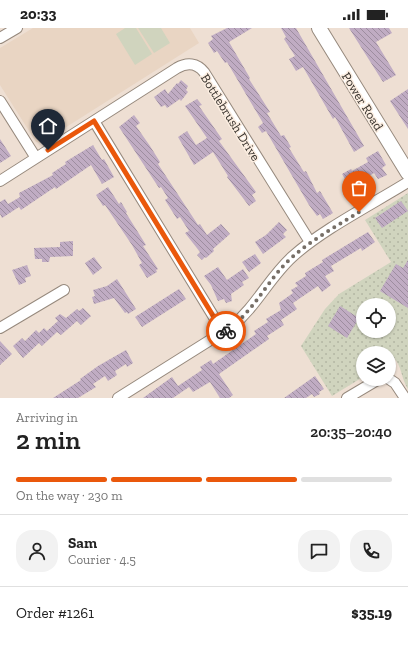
<!DOCTYPE html>
<html lang="en">
<head>
<meta charset="utf-8">
<style>
	:root { --surface:#fff; --page:#f2f2f2; --text:#222; --muted:#767676; --line:#e0e0e0; --accent:#ea580c }
	body { margin:0; font-family:"Zilla Slab",serif; background:var(--page); color:var(--text); height:100vh; display:flex; flex-direction:column; font-size:15px; white-space:nowrap }
	* { box-sizing:border-box; margin:0 }
	p { font-size:13px; color:var(--muted) }
	.icon { flex:none; width:22px; height:22px; fill:none; stroke:currentColor; stroke-width:2; stroke-linecap:round; stroke-linejoin:round }
	.map { position:relative; height:370px; overflow:hidden }
	.side { display:flex; flex-direction:column; background:var(--surface); flex:1 }
	.side>* { flex:none }
	.controls { position:absolute; left:356px; top:270px; display:grid; gap:8px }
	.controls a { display:grid; place-items:center; width:40px; height:40px; border-radius:50%; background:var(--surface); box-shadow:0 1px 3px #0004; font-size:20px }
	.pin { position:absolute; display:grid; place-items:center; width:34px; height:34px; color:#fff; margin:-41px -17px; border-radius:50% 50% 50% 0; rotate:-45deg; box-shadow:0 0 4px #0007 }
	.pin .icon { rotate:45deg }
	.courier { position:absolute; display:grid; place-items:center; width:40px; height:40px; margin:-20px; border:3px solid #ea580c; border-radius:50%; background:#fff; color:#222; box-shadow:0 1px 5px #0007 }
	.overview em { font-style:normal; font-weight:600 }
	.overview div { display:flex; flex-direction:column-reverse }
	.overview { display:flex; align-items:center; justify-content:space-between; height:68px; padding:0 16px }
	h1 { font-size:26px; font-weight:600; line-height:30px }
	.bar { display:grid; grid-template-columns:repeat(4,1fr); gap:6px 4px; align-content:center; height:48px; padding:0 16px }
	.bar i { height:5px; border-radius:3px; background:var(--line) }
	.bar .active { background:var(--accent) }
	.bar p { grid-column:span 4 }
	.line { display:flex; align-items:center; gap:10px; padding:0 16px; border-top:1px solid var(--line) }
	.line div { flex:1 }
	.round { display:grid; place-items:center; flex:none; width:42px; height:42px; border-radius:16px; background:var(--page) }
	.status { display:flex; justify-content:space-between; align-items:center; height:28px; padding:0 20px; background:var(--surface); direction:ltr }
	.status svg { height:11px; fill:currentColor }
	.map>svg:first-child { display:block }
	.built { fill:#e9d5c3 }
	.park { fill:url(#park-dots); fill-rule:evenodd }
	.pitch { fill:#d0d4be }
	.building { fill:url(#building-back-hatch) }
	.lines { fill:none; stroke-linecap:round; stroke-linejoin:round }
	.street-casing { stroke:#96897d; stroke-width:12 }
	.secondary-casing { stroke:#96897d; stroke-width:16 }
	.street { stroke:#fff; stroke-width:10 }
	.secondary { stroke:#fff; stroke-width:14 }
	.done { stroke:#766e66; stroke-width:4; stroke-dasharray:0 7.2 }
	.route { stroke:#ea580c; stroke-width:5 }
	.labels { text-anchor:middle; stroke-width:3; stroke-linejoin:round; paint-order:stroke }
	.street-label { font-size:13px; fill:#36312c; stroke:#fbede0 }
</style>
</head>
<body>
<div class="status"><b>20:33</b><svg viewBox="0 0 49 12"><path d="M0 12V9h3v3zM5 12V6h3v6zM10 12V3h3v9zM15 12V0h3v12zM26 1h20v11H26zM47 4h2v5h-2z"/></svg></div>
<div class="map">
<svg width="408" height="370" viewBox="0 0 408 370">
	<defs>
		<pattern id="park-dots" width="8" height="8" patternUnits="userSpaceOnUse"><rect width="8" height="8" fill="#d0d4be"/><path d="M2 2h.1M6 6h.1" fill="none" stroke="#b3b6a3" stroke-width="1.8" stroke-linecap="round"/></pattern>
		<pattern id="building-back-hatch" width="6" height="6" patternUnits="userSpaceOnUse"><rect width="6" height="6" fill="#c0acc3"/><path d="M-1 5l2 2M0 0l6 6M5-1l2 2" fill="none" stroke="#9d8d9f"/></pattern>
	</defs>
	<rect width="100%" height="100%" fill="#eedfd3"/>
	<path class="built" d="M33 0H190L199 15 41 115 36 114 0 57V20Z"/>
	<path class="park" d="M408 165V361C401 350 402 339 394 330L389 333V325H363V349L332 368 301 318 325 281 339 266 391 234 365 192ZM363 277H389V303H363Z"/>
	<path class="pitch" d="M125 0H136L152 26 135 37 116 6Z
		M138 0H161L170 15 154 25Z"/>
	<path class="building" d="M227 0H252L229 14 250 50 249 51 270 84 267 85 281 108 284 107 291 119 289 120 302 141 304 144 306 143 317 165 320 163 333 185 323 191 320 186 317 188 309 177 266 103 262 105 258 99 263 95 227 34 225 35 217 23 214 25 208 15 213 11 211 8Z
		M281 0H296L364 118 354 124 335 89 333 91 303 39 296 43 289 31 295 28 284 11 286 9Z
		M349 0H389L392 5 376 14 396 47 383 54Z
		M181 52 188 58 186 62 188 64 181 73 180 71 167 80 165 77 161 79 154 69 165 61 168 66 177 55 178 56Z
		M408 61V101L390 73Z
		M197 71 202 77 199 78 222 111 219 113 256 164 252 167 256 173 249 178 227 149 228 148 213 124 194 137 178 109 187 103 196 117 207 110 185 78Z
		M134 87 140 95 136 98 150 118 160 134 158 136 198 197 200 196 207 207 221 196 230 206 213 221 214 223 206 230 205 229 202 232 197 227 200 224 185 205 189 203 180 189 177 191 165 172 168 170 161 159 159 160 119 99Z
		M0 111 11 128 0 135Z
		M93 117 102 132 104 131 114 149 102 156 91 137 56 161 55 159 21 182 19 179 2 190 0 186V174L5 171 8 176 20 169 19 165 53 147 52 145 66 136 65 134Z
		M378 123 386 137 382 140 387 147 378 151 374 145 359 154 363 160 354 166 342 146 351 141 352 143 368 134 366 130Z
		M108 159 119 176 121 174 127 184 126 185 146 217 143 218 158 241 156 242 157 244 147 250 139 237 142 235 132 217 105 177 103 178 96 167Z
		M401 173 408 183 382 200 375 190Z
		M279 194 287 202 283 206 286 209 263 226 255 214 266 207Z
		M368 204 375 214 362 223 361 220 331 238 334 243 325 248 331 257 322 264 318 258 293 275 297 281 281 292 284 297 267 308 269 311 219 346 233 367 229 370H220L210 354 193 364 189 359 173 370H143L172 349 178 358 202 342 200 339 211 332 213 336 256 306 254 303 268 294 266 291 281 282 279 275 293 265 291 262 298 258 295 255 306 248 305 245 323 234 322 232Z
		M73 213V228L50 229 49 234H42V231H35L34 220 60 219V214Z
		M255 226 261 235 249 244 242 234Z
		M94 229 102 240 93 247 85 235Z
		M408 232V280L380 263 396 236 403 240Z
		M27 237 31 248 25 250 26 254 19 257 12 242Z
		M218 239 227 252 243 241 249 250 242 254 244 257 231 266 232 273 226 275 224 271 218 273 211 257 204 248Z
		M117 251 136 281 128 286 127 284 125 285 114 270 94 276 92 269 95 268 93 262 107 258Z
		M179 261 186 271 142 299 135 289Z
		M340 278 359 290 347 310 328 298Z
		M83 280 91 288 81 297 77 293 61 307 57 304 42 318 39 315 23 330 13 318 22 310 25 313 36 302 39 305 44 300 47 303 58 293 55 290 60 286 66 290 77 281 79 283Z
		M0 313 12 326 0 337Z
		M126 322 133 335 127 339 126 336 115 343 117 347 108 353 105 348 93 356 96 359 78 370H53L81 352 80 351 98 338Z
		M315 348 324 361 319 364 320 366 314 369 312 366 306 370H284Z"/>
	<g class="lines">
		<g class="street-casing">
			<path id="street" d="M0 10 17 0
				M0 73 36 130
				M94 93 223 304
				M0 153 177 40C187 34 197 35 204 44L310 214
				M0 300 64 262
				M389 351 395 355 405 370
				M118 370 231 299C256 279 269 250 292 229 323 201 371 177 408 154
				M347 370 379 351"/>
		</g>
		<g class="secondary-casing">
			<path id="secondary" d="M319 0 408 145"/>
		</g>
		<use href="#street" class="street"/>
		<use href="#secondary" class="secondary"/>
	</g>
	<g class="lines">
		<path class="done" d="M226 303C254 283 264 258 286 235 307 214 334 200 359 184"/>
		<path class="route" d="M48 122 94 93 223 304 226 303"/>
	</g>
	<g class="labels">
		<g class="street-label">
			<text transform="translate(363 73) rotate(58)" y="5">Power Road</text>
			<text transform="translate(231 89) rotate(58)" y="5">Bottlebrush Drive</text>
		</g>
	</g>
</svg>
<div class="controls">
<a><svg class="icon" aria-label="locate" viewBox="0 0 24 24"><circle cx="12" cy="12" r="6"/><path d="M12 2v4M12 18v4M2 12h4M18 12h4"/></svg></a>
<a><svg class="icon" aria-label="layers" viewBox="0 0 24 24"><path d="M12 4l9 5-9 5-9-5zM3 14l9 5 9-5"/></svg></a>
</div>
<div class="pin" style="left:359px;top:184px;background:#ea580c"><svg class="icon" aria-label="bag" viewBox="0 0 24 24"><path d="M5 8h14l-1 12H6zM9 8a3 3 0 0 1 6 0"/></svg></div>
<div class="pin" style="left:48px;top:122px;background:#1f2937"><svg class="icon" aria-label="home" viewBox="0 0 24 24"><path d="M3 11l9-7 9 7M6 9v11h12V9"/></svg></div>
<div class="courier" style="left:226px;top:303px"><svg class="icon" aria-label="bike" viewBox="0 0 24 24"><circle cx="6" cy="16" r="4"/><circle cx="18" cy="16" r="4"/><path d="M6 16l4-8h5l3 8M10 8l3 8H6M13 5h3"/></svg></div>
</div>
<section class="side">
<div class="overview"><div><h1>2 min</h1><p>Arriving in</p></div><em>20:35–20:40</em></div>
<div class="bar"><i class="active"></i><i class="active"></i><i class="active"></i><i></i><p>On the way · 230 m</p></div>
<div class="line" style="height:72px"><a class="round"><svg class="icon" aria-label="person" viewBox="0 0 24 24"><circle cx="12" cy="8" r="4"/><path d="M4 21q1-7 8-7t8 7"/></svg></a><div><b>Sam</b><p>Courier · 4.5</p></div><a class="round"><svg class="icon" aria-label="chat" viewBox="0 0 24 24"><path d="M4 5h16v11H9l-5 4z"/></svg></a><a class="round"><svg class="icon" aria-label="phone" viewBox="0 0 24 24"><path d="M5 4h4l2 5-3 2q2 4 5 5l2-3 5 2v4C11 20 4 13 5 4z"/></svg></a></div>
<div class="line" style="height:52px"><div>Order #1261</div><b>$35.19</b></div>
</section>
</body>
</html>
